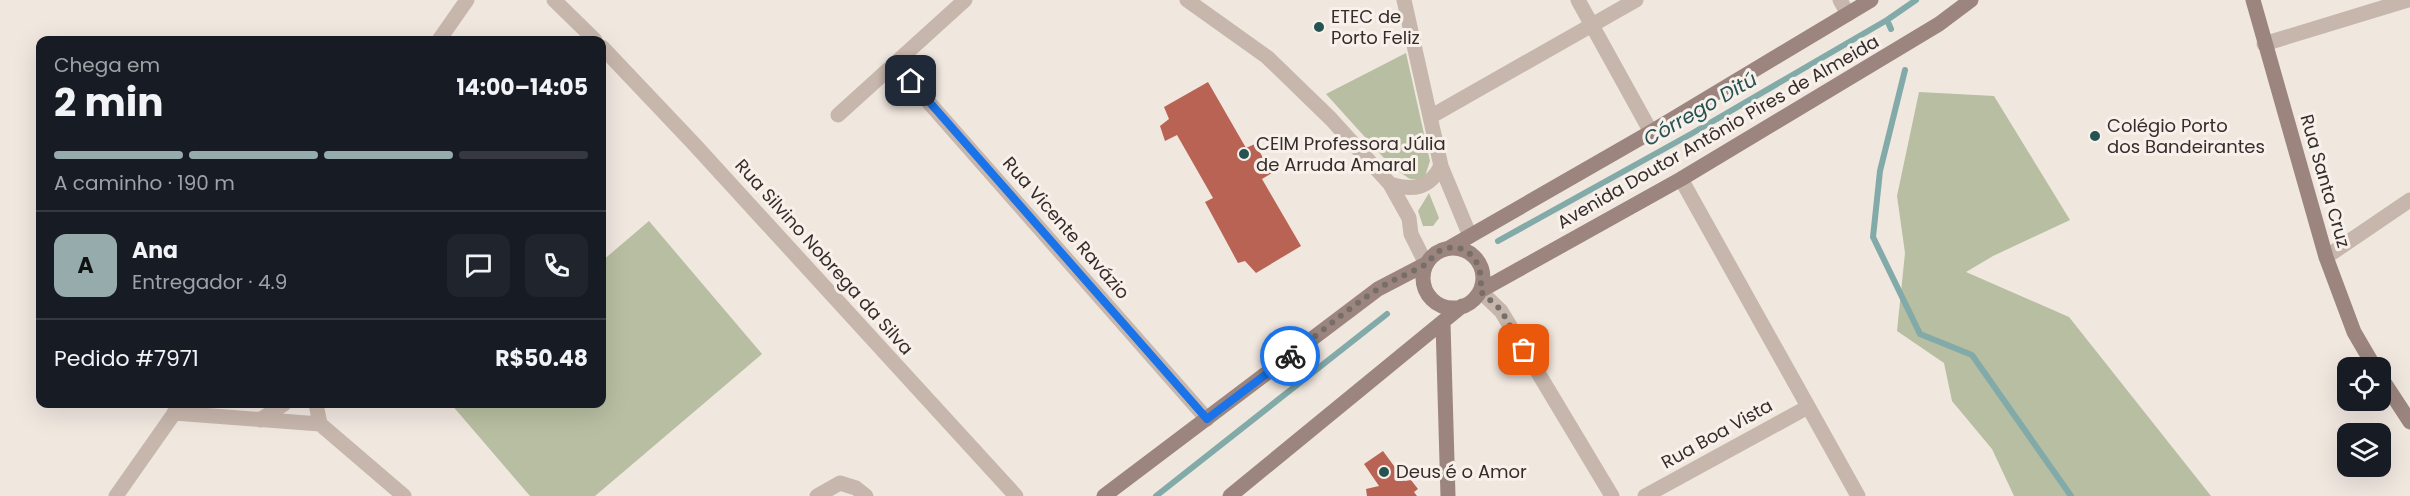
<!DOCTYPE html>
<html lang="pt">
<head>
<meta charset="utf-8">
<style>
	:root { --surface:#171b24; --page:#20242c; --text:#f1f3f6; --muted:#9ea1a6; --line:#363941; --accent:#95abac }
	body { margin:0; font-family:Poppins,sans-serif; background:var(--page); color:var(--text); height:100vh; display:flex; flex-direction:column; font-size:22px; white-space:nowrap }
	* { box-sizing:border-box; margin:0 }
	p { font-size:20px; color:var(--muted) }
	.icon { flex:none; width:33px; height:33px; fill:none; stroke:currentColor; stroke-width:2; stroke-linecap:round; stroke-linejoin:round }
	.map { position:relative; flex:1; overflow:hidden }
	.side { position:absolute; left:36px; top:36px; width:570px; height:372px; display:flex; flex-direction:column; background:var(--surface); border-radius:12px; box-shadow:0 6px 24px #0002 }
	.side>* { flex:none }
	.buttons { position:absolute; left:2337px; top:357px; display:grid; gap:12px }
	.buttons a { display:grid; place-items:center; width:54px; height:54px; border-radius:12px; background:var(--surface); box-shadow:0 6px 24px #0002; font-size:30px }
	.pin { position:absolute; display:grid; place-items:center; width:51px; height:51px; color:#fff; margin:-26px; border-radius:12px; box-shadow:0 3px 9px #0006 }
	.courier { position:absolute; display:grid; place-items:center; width:60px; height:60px; margin:-30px; border:4px solid #1a73e8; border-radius:50%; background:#fff; color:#222; box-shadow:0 2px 8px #0007 }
	.headline em { font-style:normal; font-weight:700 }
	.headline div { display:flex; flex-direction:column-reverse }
	.headline { display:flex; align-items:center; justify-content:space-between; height:102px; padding:0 18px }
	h1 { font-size:39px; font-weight:700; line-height:45px }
	.bar { display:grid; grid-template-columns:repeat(4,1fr); gap:9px 6px; align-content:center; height:72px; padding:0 18px }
	.bar i { height:8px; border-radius:4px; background:var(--line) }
	.bar .active { background:var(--accent) }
	.bar p { grid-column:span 4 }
	.line { display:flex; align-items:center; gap:15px; padding:0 18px; border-top:2px solid var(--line) }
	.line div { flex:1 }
	.round { display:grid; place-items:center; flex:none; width:63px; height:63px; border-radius:12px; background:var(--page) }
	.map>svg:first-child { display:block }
	.green { fill:#b7bea1 }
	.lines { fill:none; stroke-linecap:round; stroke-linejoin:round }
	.stream { stroke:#81aaa8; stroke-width:6 }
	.building { fill:#b96355 }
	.street { stroke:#c7b6ac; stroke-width:15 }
	.secondary { stroke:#9b857e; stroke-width:15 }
	.done { stroke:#776e69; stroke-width:6; stroke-dasharray:0 10.8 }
	.route { stroke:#1a73e8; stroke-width:8 }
	.poi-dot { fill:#245352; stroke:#f8f1eb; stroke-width:2 }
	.labels { text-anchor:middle; stroke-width:6; stroke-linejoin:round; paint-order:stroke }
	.poi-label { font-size:18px; fill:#362d2a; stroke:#f8f1eb; text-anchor:start }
	.street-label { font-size:18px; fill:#362d2a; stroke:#f8f1eb }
	.water-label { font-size:20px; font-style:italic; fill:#245352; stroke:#f8f1eb }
</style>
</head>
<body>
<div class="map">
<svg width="2410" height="496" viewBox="0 0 2410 496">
	<rect width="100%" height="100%" fill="#f0e7df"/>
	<path class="green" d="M1406 53 1430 161 1425 176 1419 180 1410 179 1392 167 1326 94Z
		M1919 92 1994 96 2070 220 1993 256 1966 272 2069 317 2211 496H2014L1992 449 1952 401 1944 363 1897 331 1905 253 1897 196Z
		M1429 193 1439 218 1433 226H1423L1418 211Z
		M649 221 762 354 595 496H530L451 404H602V261Z"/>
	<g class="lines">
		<path class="stream" d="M1887 20 1891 29
			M1905 70 1880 171 1873 237 1920 334 1972 355 2071 496
			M1498 241 1691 134 1887 20 1916 0
			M1156 496 1387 314"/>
	</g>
	<path class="building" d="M1208 82 1246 148 1255 144 1272 173 1262 179 1301 246 1256 273 1245 261 1238 263 1205 202 1213 198 1177 135 1165 141 1160 126 1169 119 1164 107Z
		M1383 451 1405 481 1411 480 1418 489 1414 492 1417 496H1367L1366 489 1379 486 1364 464Z"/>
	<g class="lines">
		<path class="street" d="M554 0 595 40
			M1187 0 1267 57 1331 119 1390 184 1409 218 1411 234 1426 264
			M1404 0 1441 166 1470 236
			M1578 0 1651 132
			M1840 0 1848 14
			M439 40 467 0
			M2264 44 2408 0
			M602 47 694 144 1016 496
			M895 64 1207 419
			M838 115 965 0
			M1430 117 1636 0
			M1681 179 1858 496
			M1390 184C1413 191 1429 189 1441 166
			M2326 257 2410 200
			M1480 291 1501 311 1612 496
			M316 404 320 424
			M174 413 320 424 404 496
			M260 420 284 404
			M116 496 180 405
			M817 496 840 483 856 488 866 496
			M1645 496 1808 407"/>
		<path class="secondary" d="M2253 0 2326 257 2354 332 2375 368
			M1423 278a30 30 0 1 1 60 0a30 30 0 1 1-60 0Z
			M1449 248 1651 132 1871 0
			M1480 291 1681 179 1939 24 1971 0
			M1443 323 1448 496
			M2380 376 2410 422
			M1104 496 1378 289 1426 264
			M1230 496 1462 306"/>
	</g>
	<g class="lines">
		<path class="done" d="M1290 356C1319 334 1347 309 1378 289 1392 280 1408 274 1423 266 1431 261 1434 252 1444 249 1471 241 1485 268 1480 291L1501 310 1524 350"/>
		<path class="route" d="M911 81 1207 419 1290 356"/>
	</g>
	<g class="poi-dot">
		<circle cx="1319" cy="27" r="6"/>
		<circle cx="2095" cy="136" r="6"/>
		<circle cx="1244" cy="154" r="6"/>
		<circle cx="1384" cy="472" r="6"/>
	</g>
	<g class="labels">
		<g class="poi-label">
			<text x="1331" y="23">ETEC de<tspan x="1331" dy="21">Porto Feliz</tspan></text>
			<text x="2107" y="132">Colégio Porto<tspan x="2107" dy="21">dos Bandeirantes</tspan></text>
			<text x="1256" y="150">CEIM Professora Júlia<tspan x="1256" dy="21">de Arruda Amaral</tspan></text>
			<text x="1396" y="478">Deus é o Amor</text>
		</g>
		<g class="street-label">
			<text transform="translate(1718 132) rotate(-30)" y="6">Avenida Doutor Antônio Pires de Almeida</text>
			<text transform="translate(2325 181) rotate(74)" y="6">Rua Santa Cruz</text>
			<text transform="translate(1066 228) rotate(49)" y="6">Rua Vicente Ravázio</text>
			<text transform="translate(824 257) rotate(48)" y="6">Rua Silvino Nobrega da Silva</text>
			<text transform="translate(1717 434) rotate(-29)" y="6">Rua Boa Vista</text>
		</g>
		<g class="water-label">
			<text transform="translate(1700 109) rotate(-30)" y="7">Córrego Ditú</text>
		</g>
	</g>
</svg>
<div class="buttons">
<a><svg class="icon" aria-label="locate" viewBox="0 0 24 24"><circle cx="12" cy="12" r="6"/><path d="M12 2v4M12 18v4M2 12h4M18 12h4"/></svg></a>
<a><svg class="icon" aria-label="layers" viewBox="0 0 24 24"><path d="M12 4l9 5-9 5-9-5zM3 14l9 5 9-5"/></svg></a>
</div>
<div class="pin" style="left:1524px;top:350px;background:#ea580c"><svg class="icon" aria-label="bag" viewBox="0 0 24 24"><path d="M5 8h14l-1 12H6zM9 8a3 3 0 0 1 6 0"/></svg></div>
<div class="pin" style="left:911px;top:81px;background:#1f2937"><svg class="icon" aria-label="home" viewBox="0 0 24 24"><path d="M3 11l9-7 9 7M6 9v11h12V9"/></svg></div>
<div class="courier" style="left:1290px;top:356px"><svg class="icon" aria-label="bike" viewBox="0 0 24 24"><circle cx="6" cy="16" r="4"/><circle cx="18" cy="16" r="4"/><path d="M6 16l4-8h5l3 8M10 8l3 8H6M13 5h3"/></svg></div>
<section class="side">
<div class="headline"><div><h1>2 min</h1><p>Chega em</p></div><em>14:00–14:05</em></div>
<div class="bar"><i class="active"></i><i class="active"></i><i class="active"></i><i></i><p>A caminho · 190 m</p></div>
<div class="line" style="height:108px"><b class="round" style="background:var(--accent);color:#111">A</b><div><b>Ana</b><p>Entregador · 4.9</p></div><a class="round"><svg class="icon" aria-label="chat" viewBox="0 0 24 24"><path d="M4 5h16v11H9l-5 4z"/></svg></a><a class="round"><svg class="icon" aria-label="phone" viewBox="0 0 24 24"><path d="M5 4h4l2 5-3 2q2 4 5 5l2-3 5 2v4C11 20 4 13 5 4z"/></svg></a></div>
<div class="line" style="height:78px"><div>Pedido #7971</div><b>R$50.48</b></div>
</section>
</div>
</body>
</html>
